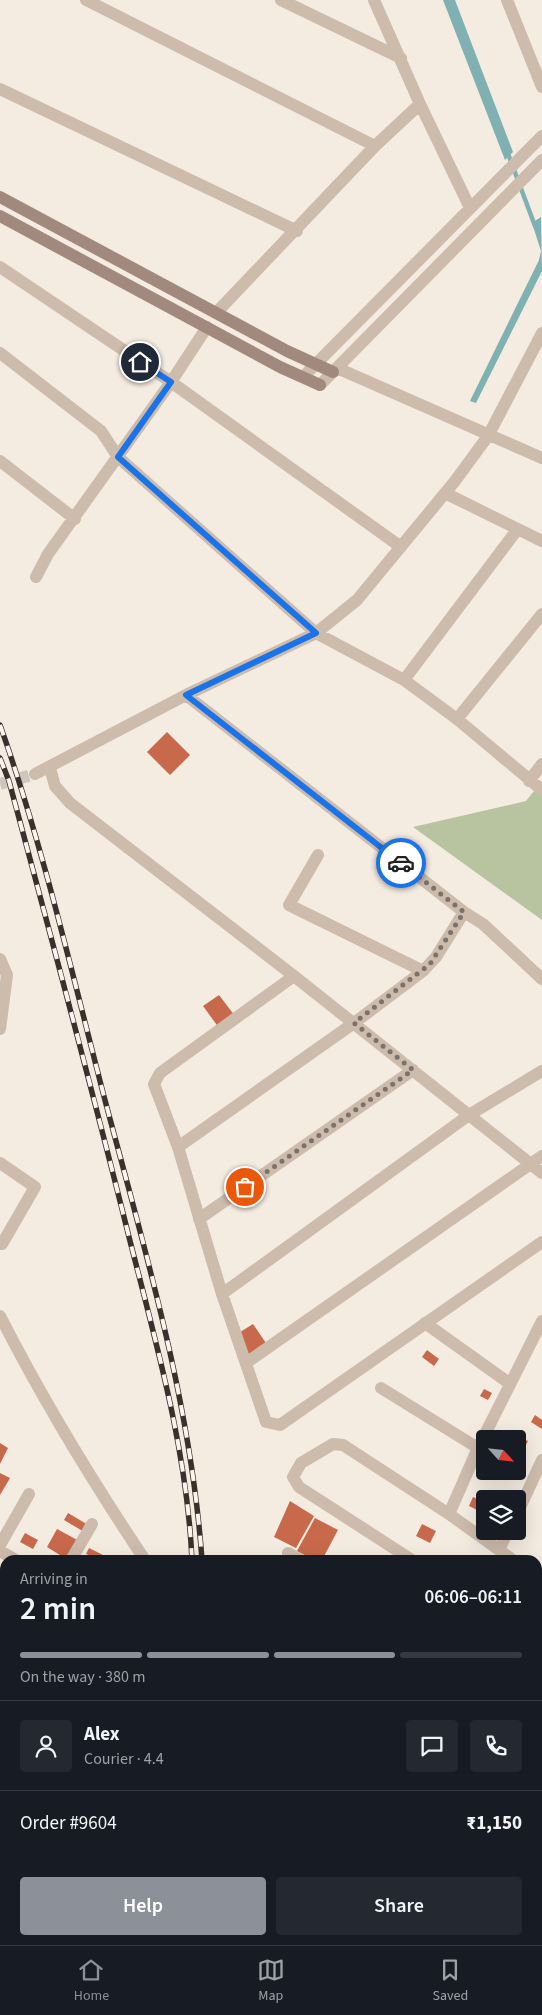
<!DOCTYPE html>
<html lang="en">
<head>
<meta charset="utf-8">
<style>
	:root { --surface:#171b24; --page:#242831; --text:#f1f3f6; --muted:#9ea1a6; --line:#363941; --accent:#8c9099 }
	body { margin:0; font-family:"Source Sans 3",sans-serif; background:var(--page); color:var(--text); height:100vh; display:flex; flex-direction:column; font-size:19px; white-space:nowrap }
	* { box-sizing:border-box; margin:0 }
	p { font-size:16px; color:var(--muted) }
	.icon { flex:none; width:28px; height:28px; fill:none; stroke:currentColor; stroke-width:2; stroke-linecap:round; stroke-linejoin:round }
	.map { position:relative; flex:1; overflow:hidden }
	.sheet { position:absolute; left:0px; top:1555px; width:542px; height:390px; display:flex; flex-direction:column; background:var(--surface); border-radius:15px 15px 0 0; box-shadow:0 5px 20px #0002 }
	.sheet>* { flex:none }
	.needle { width:32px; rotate:117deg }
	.fabs { position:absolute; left:476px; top:1430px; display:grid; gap:10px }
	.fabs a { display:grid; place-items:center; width:50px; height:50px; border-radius:5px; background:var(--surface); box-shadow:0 5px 20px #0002; font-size:25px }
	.pin { position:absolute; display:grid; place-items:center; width:42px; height:42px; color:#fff; margin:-21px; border:2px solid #fff; border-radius:50%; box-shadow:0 1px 5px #0007 }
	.courier { position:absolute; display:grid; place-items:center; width:50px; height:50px; margin:-25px; border:4px solid #1a73e8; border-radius:50%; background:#fff; color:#222; box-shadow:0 1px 6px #0007 }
	.head em { font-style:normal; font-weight:600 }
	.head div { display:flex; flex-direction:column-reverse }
	.head { display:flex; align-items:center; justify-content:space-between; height:85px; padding:0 20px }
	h1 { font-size:32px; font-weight:600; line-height:38px }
	.bar { display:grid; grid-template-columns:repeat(4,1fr); gap:8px 5px; align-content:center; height:60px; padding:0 20px }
	.bar i { height:6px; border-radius:4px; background:var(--line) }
	.bar .on { background:var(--accent) }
	.bar p { grid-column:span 4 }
	.line { display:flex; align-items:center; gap:12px; padding:0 20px; border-top:1px solid var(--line) }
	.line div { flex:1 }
	.round { display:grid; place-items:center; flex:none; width:52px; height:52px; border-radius:5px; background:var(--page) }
	.cta { display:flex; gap:10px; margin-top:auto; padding:10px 20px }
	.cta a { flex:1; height:58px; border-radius:5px; background:var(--accent); color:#fff; font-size:20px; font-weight:600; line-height:58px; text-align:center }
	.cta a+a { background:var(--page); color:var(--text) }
	.tabs { display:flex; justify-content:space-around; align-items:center; height:70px; border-top:1px solid var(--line); background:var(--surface); font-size:14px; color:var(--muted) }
	.tabs a { display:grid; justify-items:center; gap:2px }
	.tabs .on { color:var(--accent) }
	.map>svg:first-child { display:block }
	.green { fill:#b8c4a0 }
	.water { fill:#7fb0b2 }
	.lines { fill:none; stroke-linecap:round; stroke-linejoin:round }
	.stream { stroke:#7fb0b2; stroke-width:4.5 }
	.building { fill:#c8694b }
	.street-tunnel { stroke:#cfc6bd; stroke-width:12; stroke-dasharray:12 6; stroke-linecap:butt }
	.street { stroke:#cdbbac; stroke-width:12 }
	.secondary { stroke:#a18a7d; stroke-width:12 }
	.highway { stroke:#5c4a42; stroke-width:15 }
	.rail-casing { stroke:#3b302b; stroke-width:5.5 }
	.rail { stroke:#fbf5ee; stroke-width:4; stroke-dasharray:11; stroke-linecap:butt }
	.done { stroke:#7c716b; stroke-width:5; stroke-dasharray:0 9 }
	.route { stroke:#1a73e8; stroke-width:6 }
</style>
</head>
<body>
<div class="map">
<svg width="542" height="1945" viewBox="0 0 542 1945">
	<rect width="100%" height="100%" fill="#f4ebe1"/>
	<path class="green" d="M542 781V920L413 827 526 801Z
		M0 1876 5 1879V1940H40L41 1945H0Z
		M227 1940H445L443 1945H227Z"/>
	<path class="water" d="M443 0H455L513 152 505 160Z
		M541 217 542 271 476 403 470 401 539 260 541 251 532 223Z"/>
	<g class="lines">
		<path class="stream" d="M507 151 535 226"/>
	</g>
	<path class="building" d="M167 732 190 755 170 775 147 752Z
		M219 995 235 1016 219 1028 203 1006Z
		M253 1324 266 1343 246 1357 237 1334Z
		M427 1350 439 1359 434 1366 422 1357Z
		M484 1389 492 1393 488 1400 480 1396Z
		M535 1415 542 1420V1429L531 1422Z
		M519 1437 528 1441 524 1449 518 1446Z
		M0 1443 8 1448 0 1464Z
		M0 1473 10 1478 0 1495Z
		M473 1497 482 1501 477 1510 469 1506Z
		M290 1501 314 1516 296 1548 274 1537Z
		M68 1513 90 1526 86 1533 64 1520Z
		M315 1518 338 1530 322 1560H314L297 1551Z
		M422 1524 436 1531 430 1543 416 1536Z
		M57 1529 81 1542 68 1560 47 1547Z
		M25 1533 38 1540 33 1549 20 1542Z
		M89 1548 105 1556 103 1560 86 1554Z
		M0 1567 5 1570 1 1580 0 1579Z"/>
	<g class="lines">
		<path class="street-tunnel" d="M0 784 35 774"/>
		<path class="street" d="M86 0 375 146
			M281 0 401 58
			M374 0 420 104 470 208
			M507 0 542 87
			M0 89 297 231
			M0 267 171 382 401 547
			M216 313 375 146 420 104
			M0 353 101 431 118 457 316 633 404 680 457 719 542 790
			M337 368 542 458
			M303 377 542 136
			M320 385 542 160
			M0 461 75 519
			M445 493 542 541
			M36 577 48 554 171 382 207 327
			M404 680 517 530
			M186 695 464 912 483 924 542 979
			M457 719 542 614
			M50 768 55 786 70 803 294 976 542 1173
			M35 774 186 695 316 633 357 600 455 481 488 436 542 333
			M529 781 542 764
			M318 855 289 905 423 971
			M0 959 7 975 0 1029
			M294 976 160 1073 154 1084 178 1147 222 1294 266 1422 280 1425 542 1242
			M178 1147 354 1023 423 971 436 957 464 912
			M0 1163 35 1187 2 1244 0 1243
			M199 1219 413 1070
			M222 1294 469 1115 542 1071
			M0 1316C43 1400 92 1481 145 1560
			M425 1323 509 1383
			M246 1363 542 1156
			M381 1388 478 1448
			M518 1512 542 1460
			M449 1514 478 1448 542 1321
			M0 1545 29 1494
			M499 1550 508 1531
			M0 1551 16 1560
			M288 1553 300 1560
			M71 1560 92 1524
			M412 1560 299 1487 293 1477 301 1463 333 1444 343 1445 449 1514 513 1560
			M538 1577 542 1580
			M538 1699 542 1690
			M538 1774 542 1777
			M538 1856 542 1859
			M530 1940 538 1945"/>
		<path class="secondary" d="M0 197 287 351 333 372
			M0 216 280 367 320 385"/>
		<path class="highway" d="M0 1809 5 1813
			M0 1839 5 1843
			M72 1940 74 1945
			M95 1940 97 1945"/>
		<g class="rail-casing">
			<path id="rail" d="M0 725C44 849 73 978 106 1104 146 1254 191 1405 202 1560
				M0 758 9 781C50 933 91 1084 129 1237 156 1343 187 1450 192 1560
				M178 1945V1940
				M187 1945V1940"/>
		</g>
		<use href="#rail" class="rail"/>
	</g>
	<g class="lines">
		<path class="done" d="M245 1187 413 1070 354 1023 430 964 464 912 401 863"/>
		<path class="route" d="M140 362 171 382 118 457 316 633 186 695 401 863"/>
	</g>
</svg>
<div class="fabs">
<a><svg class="needle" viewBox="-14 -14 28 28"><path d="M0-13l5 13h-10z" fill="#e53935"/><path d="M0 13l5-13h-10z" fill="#9ea1a6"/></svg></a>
<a><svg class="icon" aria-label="layers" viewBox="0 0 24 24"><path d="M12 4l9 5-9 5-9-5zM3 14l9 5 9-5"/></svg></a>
</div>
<div class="pin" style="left:245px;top:1187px;background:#ea580c"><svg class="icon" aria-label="bag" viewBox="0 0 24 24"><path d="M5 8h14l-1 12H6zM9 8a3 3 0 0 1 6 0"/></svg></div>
<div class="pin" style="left:140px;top:362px;background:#1f2937"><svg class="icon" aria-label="home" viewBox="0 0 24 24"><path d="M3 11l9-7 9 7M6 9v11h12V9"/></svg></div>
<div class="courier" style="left:401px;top:863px"><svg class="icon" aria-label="car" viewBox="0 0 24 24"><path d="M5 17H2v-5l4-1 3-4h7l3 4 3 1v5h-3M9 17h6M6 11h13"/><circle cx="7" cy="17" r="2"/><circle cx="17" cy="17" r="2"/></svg></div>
<section class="sheet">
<div class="head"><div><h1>2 min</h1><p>Arriving in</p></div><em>06:06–06:11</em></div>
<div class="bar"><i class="on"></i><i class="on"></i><i class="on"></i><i></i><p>On the way · 380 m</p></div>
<div class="line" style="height:90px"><a class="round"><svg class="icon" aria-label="person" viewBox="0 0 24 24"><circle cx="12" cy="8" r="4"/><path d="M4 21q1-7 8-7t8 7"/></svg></a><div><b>Alex</b><p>Courier · 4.4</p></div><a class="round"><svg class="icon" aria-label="chat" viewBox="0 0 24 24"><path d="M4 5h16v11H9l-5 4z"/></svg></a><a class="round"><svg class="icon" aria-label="phone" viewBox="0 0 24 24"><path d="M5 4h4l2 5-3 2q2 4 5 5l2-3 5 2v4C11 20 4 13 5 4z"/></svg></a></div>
<div class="line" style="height:65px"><div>Order #9604</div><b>₹1,150</b></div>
<div class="cta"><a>Help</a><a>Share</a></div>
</section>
</div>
<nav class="tabs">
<a class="on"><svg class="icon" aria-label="home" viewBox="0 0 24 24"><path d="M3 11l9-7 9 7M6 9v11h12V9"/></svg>Home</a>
<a><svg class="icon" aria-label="map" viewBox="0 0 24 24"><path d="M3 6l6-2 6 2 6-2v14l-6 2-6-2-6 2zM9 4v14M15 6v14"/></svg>Map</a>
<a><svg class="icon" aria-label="saved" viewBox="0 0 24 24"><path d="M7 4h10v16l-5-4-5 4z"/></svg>Saved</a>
</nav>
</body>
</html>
